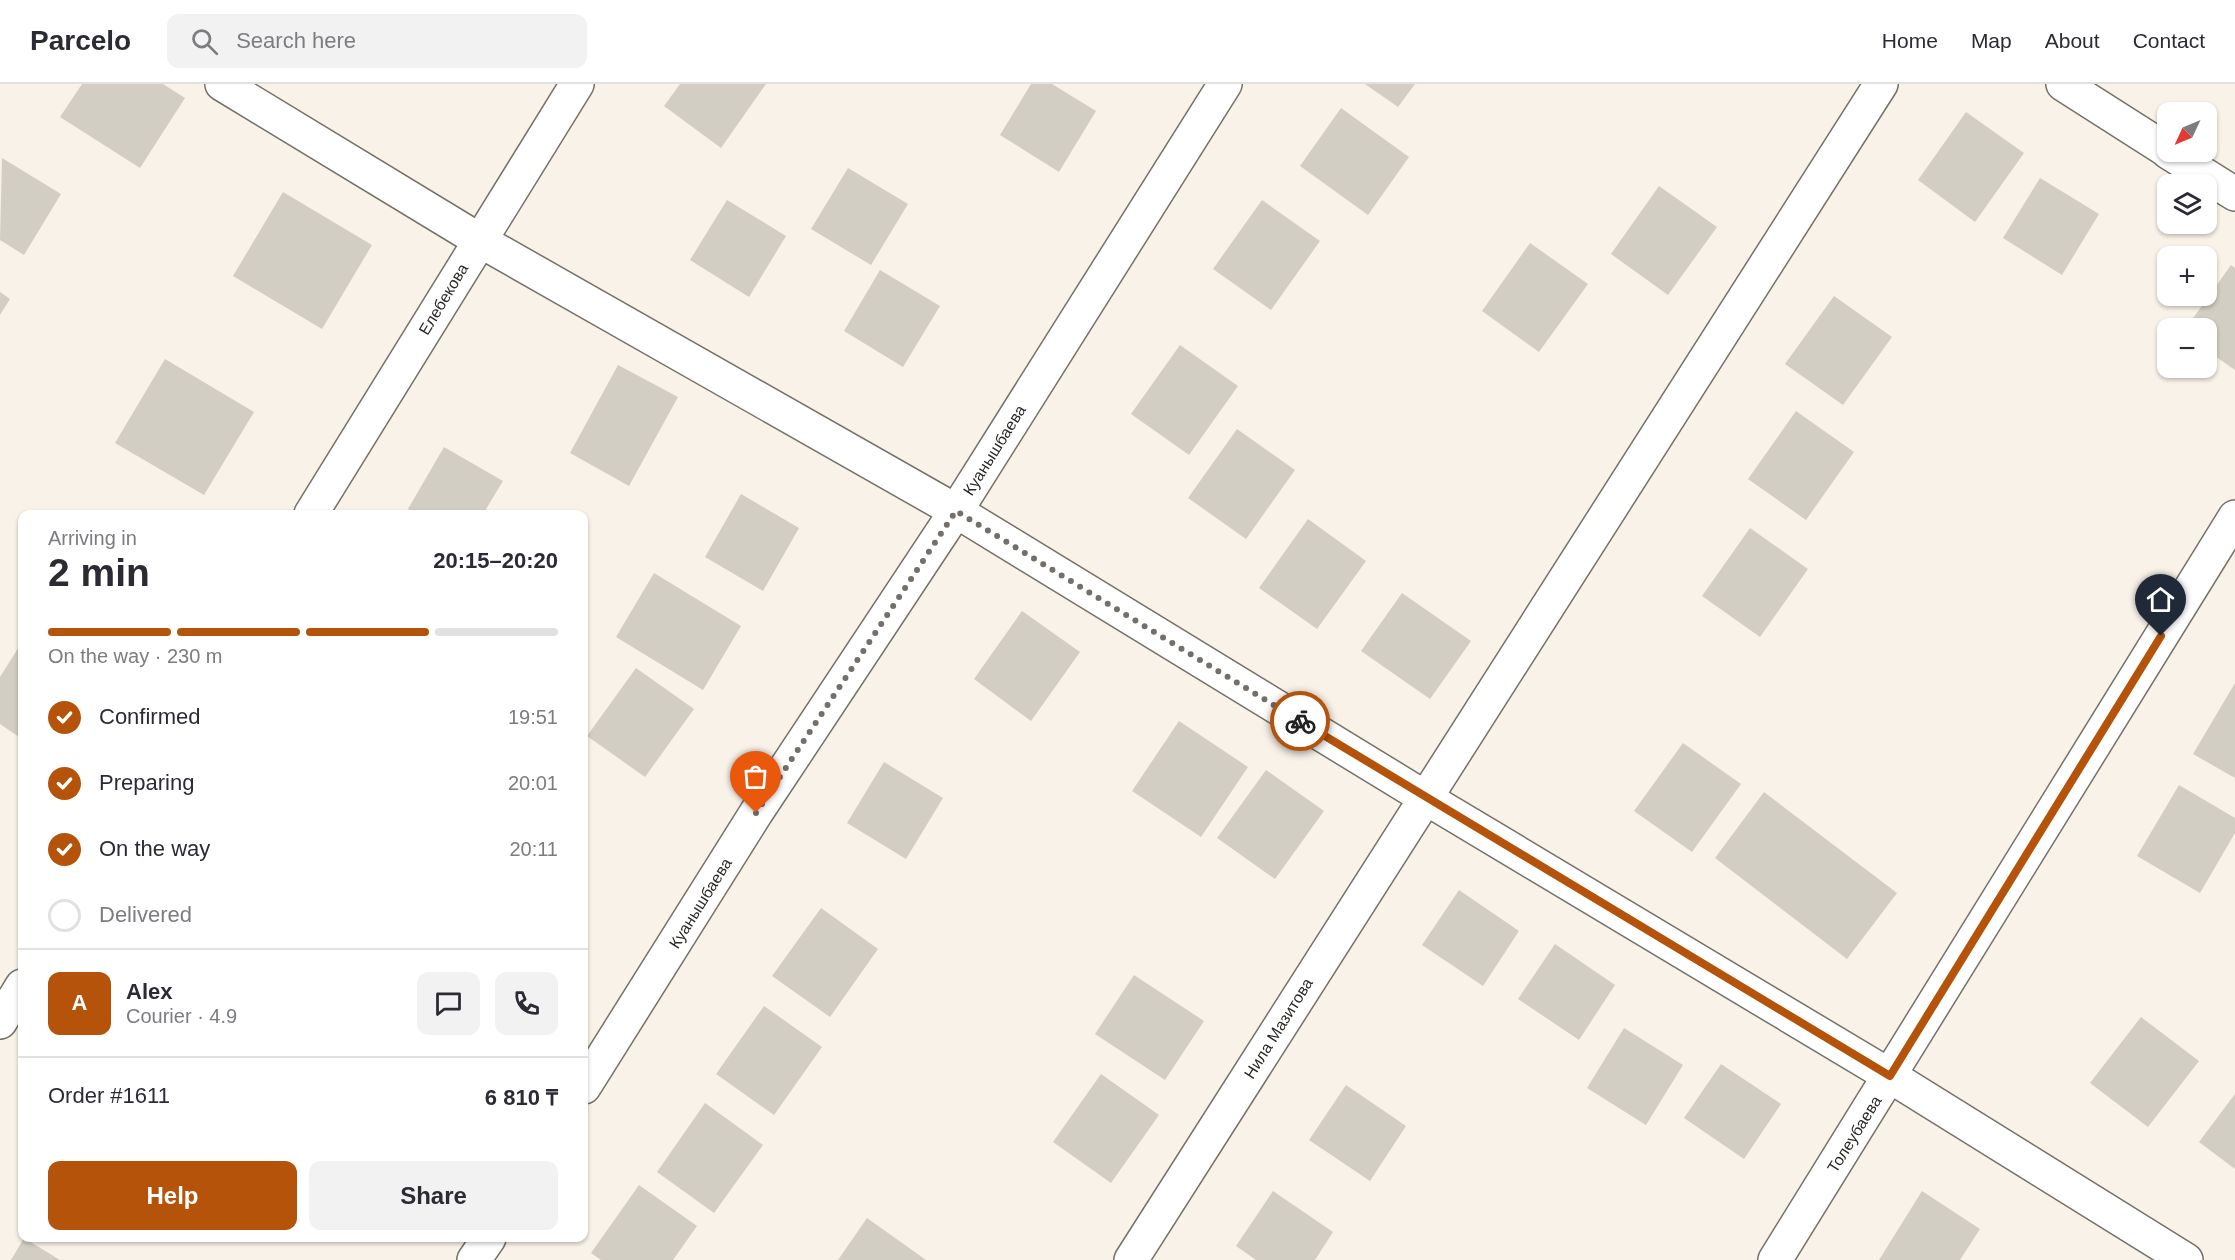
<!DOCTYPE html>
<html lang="en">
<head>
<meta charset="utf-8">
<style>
	:root { --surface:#fff; --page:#f2f2f3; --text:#2b2b33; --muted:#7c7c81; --line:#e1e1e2; --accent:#b45309 }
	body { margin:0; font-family:Helvetica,sans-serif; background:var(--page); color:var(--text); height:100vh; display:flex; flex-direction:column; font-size:22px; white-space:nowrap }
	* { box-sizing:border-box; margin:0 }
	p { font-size:20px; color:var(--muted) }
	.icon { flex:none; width:33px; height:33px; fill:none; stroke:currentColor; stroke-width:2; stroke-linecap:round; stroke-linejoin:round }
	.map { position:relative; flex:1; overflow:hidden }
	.side { position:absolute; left:18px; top:426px; width:570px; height:732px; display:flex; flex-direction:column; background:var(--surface); border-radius:12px; box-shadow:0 2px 4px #0004 }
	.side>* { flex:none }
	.needle { width:39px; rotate:226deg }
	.controls { position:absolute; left:2157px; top:18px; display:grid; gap:12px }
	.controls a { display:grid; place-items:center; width:60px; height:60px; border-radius:12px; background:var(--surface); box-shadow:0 2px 4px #0004; font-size:30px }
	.pin { position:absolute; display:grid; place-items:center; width:51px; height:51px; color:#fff; margin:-62px -26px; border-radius:50% 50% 50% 0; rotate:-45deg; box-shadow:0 0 6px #0007 }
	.pin .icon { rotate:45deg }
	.courier { position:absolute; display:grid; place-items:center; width:60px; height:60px; margin:-30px; border:4px solid #b45309; border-radius:50%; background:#fff; color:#222; box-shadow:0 2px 8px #0007 }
	.overview em { font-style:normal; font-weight:700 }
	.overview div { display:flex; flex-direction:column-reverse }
	.overview { display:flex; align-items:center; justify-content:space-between; height:102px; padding:0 30px }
	h1 { font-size:39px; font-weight:700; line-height:45px }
	.bar { display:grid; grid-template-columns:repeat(4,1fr); gap:9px 6px; align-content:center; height:72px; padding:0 30px }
	.bar i { height:8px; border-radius:4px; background:var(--line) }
	.bar .on { background:var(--accent) }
	.bar p { grid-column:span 4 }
	.line { display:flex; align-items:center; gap:15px; padding:0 30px; border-top:2px solid var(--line) }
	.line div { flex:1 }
	.round { display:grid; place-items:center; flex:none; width:63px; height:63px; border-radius:12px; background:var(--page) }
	ol { padding:0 30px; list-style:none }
	li { display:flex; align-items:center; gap:18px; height:66px }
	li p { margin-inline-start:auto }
	li .icon { padding:6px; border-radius:50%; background:var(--accent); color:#fff; stroke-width:4 }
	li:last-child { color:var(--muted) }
	li i { width:33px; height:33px; border:3px solid var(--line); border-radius:50% }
	.cta { display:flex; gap:12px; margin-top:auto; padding:12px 30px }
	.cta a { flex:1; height:69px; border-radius:12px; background:var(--accent); color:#fff; font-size:24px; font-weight:700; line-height:69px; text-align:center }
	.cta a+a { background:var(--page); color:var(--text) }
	header { display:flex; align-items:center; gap:36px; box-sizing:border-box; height:84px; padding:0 30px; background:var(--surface); border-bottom:2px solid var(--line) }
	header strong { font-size:28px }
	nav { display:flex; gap:33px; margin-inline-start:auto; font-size:21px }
	.search { width:420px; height:54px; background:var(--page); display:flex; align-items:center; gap:15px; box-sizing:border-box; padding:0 21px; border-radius:12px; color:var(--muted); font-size:22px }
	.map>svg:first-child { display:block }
	.building { fill:#d3cec4 }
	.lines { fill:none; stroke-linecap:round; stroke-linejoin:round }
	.street-casing { stroke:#767168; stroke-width:36 }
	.street { stroke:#fff; stroke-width:33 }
	.done { stroke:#736f6a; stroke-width:6; stroke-dasharray:0 10.8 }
	.route { stroke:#b45309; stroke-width:8 }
	.labels { text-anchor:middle; stroke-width:4.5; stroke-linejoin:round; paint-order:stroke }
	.street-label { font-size:16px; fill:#2b2926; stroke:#fff }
</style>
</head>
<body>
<header>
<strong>Parcelo</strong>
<div class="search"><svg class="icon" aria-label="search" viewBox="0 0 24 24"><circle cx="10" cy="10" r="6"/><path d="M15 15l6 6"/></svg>Search here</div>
<nav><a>Home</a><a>Map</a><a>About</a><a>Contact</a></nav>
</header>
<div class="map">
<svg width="2235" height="1176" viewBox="0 0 2235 1176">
	<rect width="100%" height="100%" fill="#f8f2e9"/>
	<path class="building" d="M82 0H163L185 14 140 84 60 33Z
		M680 0H766L721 64 664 22Z
		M1031 0H1052L1096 27 1059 88 1000 51Z
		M1365 0H1415L1398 23Z
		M1341 24 1409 73 1368 131 1300 82Z
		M1966 28 2024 69 1975 138 1918 96Z
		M2 74 61 110 24 171 0 156Z
		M848 84 908 120 871 181 811 145Z
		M2040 94 2099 130 2062 191 2003 154Z
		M1659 102 1717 143 1668 211 1611 170Z
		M283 108 372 161 322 245 233 192Z
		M727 116 786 152 749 213 690 176Z
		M1262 116 1320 157 1271 226 1213 185Z
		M1530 159 1588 200 1539 268 1482 227Z
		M2231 181 2235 184V286L2206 266V244H2186Z
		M880 186 940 222 903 283 844 247Z
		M0 208 10 215 0 231Z
		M1834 212 1892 253 1843 321 1785 280Z
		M1180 261 1238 302 1189 371 1131 330Z
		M165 275 254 328 204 411 115 359Z
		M618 281 678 313 629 402 570 369Z
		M1796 327 1854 368 1806 436 1748 395Z
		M1237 345 1295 386 1246 455 1188 414Z
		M444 363 503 397 483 430H417L408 425Z
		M741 410 799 444 763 507 705 473Z
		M1308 435 1366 477 1317 545 1259 504Z
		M1750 444 1808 485 1760 553 1702 512Z
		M654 489 741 542 703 606 616 553Z
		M1402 509 1471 557 1430 615 1361 567Z
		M1022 527 1080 568 1031 637 974 595Z
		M22 558V655L0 640V593Z
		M636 584 694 625 645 693 587 652Z
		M2235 599V694L2193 670Z
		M1179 637 1248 683 1201 753 1132 707Z
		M1683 659 1741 700 1692 768 1634 727Z
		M884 678 943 714 906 775 847 739Z
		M1266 686 1324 727 1275 795 1217 754Z
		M2179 701 2235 734V749L2200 809 2137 772Z
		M1764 708 1897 809 1847 875 1715 774Z
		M1459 806 1519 847 1483 902 1422 861Z
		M821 824 878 865 830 933 772 892Z
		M1555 860 1615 901 1579 956 1518 915Z
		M1134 891 1204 937 1165 996 1095 950Z
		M764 922 822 963 774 1031 716 990Z
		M2141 933 2199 977 2148 1043 2090 999Z
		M1624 944 1683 981 1646 1041 1587 1004Z
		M1721 980 1781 1020 1744 1075 1684 1034Z
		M1101 990 1159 1031 1111 1099 1053 1058Z
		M1346 1001 1406 1042 1370 1097 1309 1056Z
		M2235 1010V1085L2199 1058Z
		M705 1019 763 1061 714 1129 657 1088Z
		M639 1101 697 1142 673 1176H601L591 1169Z
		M1273 1107 1333 1148 1315 1176H1256L1236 1162Z
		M1922 1107 1980 1145 1960 1176H1879Z
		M867 1134 926 1176H838Z
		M24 1154 60 1176H11Z"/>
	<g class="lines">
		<g class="street-casing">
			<path id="street" d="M222 0 479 156 956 427 1424 713 1890 992 2186 1176
				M2063 0 2168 67
				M2168 68 2235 110
				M311 430 577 0
				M0 938 22 902
				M584 1003 756 729 956 427 1225 0
				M474 1176 489 1154
				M1131 1176 1881 0
				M1775 1176 2235 433"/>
		</g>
		<use href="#street" class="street"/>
	</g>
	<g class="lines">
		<path class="done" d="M756 729 956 427 1300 637"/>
		<path class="route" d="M1300 637 1890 992 2161 552"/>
	</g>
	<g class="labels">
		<g class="street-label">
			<text transform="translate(443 215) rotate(-59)" y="6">Елебекова</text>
			<text transform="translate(994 366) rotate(-58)" y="6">Куанышбаева</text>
			<text transform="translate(700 819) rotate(-58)" y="6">Куанышбаева</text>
			<text transform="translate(1278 944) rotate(-58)" y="6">Нила Мазитова</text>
			<text transform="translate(1854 1050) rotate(-58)" y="6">Толеубаева</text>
		</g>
	</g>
</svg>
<div class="controls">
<a><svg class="needle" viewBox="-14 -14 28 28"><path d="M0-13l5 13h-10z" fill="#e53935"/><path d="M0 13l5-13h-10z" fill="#7c7c81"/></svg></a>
<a><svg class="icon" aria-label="layers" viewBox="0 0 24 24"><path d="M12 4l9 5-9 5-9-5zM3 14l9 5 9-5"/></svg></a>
<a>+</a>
<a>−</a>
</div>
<div class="pin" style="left:756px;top:729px;background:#ea580c"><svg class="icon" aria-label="bag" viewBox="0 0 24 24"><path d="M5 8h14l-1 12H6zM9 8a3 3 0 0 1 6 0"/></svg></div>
<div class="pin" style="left:2161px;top:552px;background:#1f2937"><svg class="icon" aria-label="home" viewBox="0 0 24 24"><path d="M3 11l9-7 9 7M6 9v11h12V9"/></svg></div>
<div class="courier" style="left:1300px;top:637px"><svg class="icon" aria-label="bike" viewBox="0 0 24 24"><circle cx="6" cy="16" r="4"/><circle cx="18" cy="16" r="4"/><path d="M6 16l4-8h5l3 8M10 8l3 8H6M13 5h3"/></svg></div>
<section class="side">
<div class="overview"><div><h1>2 min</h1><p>Arriving in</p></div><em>20:15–20:20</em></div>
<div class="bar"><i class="on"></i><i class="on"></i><i class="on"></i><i></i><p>On the way · 230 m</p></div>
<ol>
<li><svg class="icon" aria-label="check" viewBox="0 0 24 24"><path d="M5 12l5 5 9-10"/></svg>Confirmed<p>19:51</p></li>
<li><svg class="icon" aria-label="check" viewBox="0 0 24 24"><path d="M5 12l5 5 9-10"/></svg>Preparing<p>20:01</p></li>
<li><svg class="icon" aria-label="check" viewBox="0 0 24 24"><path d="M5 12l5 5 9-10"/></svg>On the way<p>20:11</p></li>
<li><i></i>Delivered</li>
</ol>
<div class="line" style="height:108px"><b class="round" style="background:var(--accent);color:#fff">A</b><div><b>Alex</b><p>Courier · 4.9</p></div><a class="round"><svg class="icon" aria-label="chat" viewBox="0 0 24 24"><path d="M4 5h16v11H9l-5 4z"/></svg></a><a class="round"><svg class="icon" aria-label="phone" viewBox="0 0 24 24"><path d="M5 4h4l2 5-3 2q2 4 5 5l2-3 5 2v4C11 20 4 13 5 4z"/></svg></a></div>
<div class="line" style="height:78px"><div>Order #1611</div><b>6 810 ₸</b></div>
<div class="cta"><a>Help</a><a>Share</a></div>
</section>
</div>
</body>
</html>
